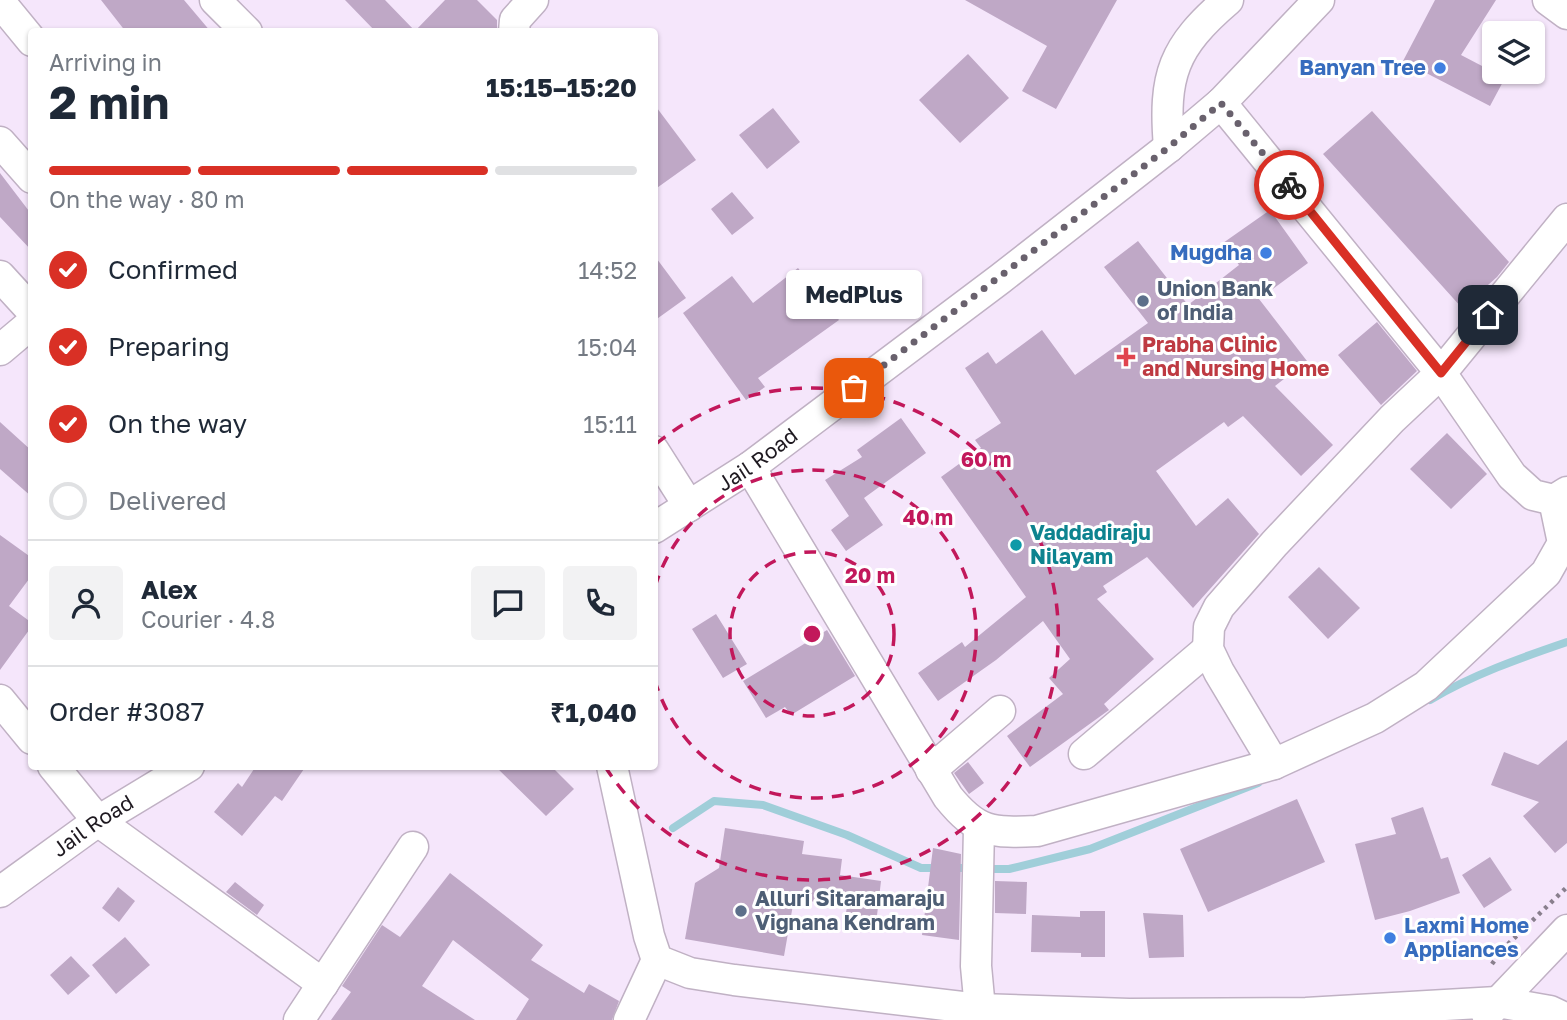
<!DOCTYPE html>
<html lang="en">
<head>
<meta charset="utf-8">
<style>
	:root { --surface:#fff; --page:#f2f2f3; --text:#1f2937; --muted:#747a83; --line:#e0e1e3; --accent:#d93025 }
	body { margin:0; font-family:"Golos Text",sans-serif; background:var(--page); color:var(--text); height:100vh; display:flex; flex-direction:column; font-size:26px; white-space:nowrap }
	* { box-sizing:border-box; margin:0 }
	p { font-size:23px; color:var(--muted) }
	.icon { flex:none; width:38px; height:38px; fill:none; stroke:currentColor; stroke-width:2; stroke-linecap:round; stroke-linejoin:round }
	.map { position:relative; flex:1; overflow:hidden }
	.drawer { position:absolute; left:28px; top:28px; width:630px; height:742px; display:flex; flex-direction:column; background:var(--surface); border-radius:7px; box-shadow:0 2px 5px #0004 }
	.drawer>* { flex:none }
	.fabs { position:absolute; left:1482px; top:21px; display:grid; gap:14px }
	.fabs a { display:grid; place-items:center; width:63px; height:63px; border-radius:7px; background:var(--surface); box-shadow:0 2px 5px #0004; font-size:35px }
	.pin { position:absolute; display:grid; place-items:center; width:60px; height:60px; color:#fff; margin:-30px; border-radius:14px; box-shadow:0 4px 10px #0006 }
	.courier { position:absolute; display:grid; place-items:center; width:70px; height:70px; margin:-35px; border:5px solid #d93025; border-radius:50%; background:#fff; color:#222; box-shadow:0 2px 9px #0007 }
	.bubble { position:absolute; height:49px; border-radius:7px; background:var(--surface); box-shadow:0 2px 5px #0004; font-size:23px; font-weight:700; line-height:49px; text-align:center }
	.headline em { font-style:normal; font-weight:700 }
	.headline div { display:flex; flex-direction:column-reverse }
	.headline { display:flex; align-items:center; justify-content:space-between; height:119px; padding:0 21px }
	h1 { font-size:46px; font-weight:700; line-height:52px }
	.bar { display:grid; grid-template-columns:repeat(4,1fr); gap:10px 7px; align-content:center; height:84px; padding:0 21px }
	.bar i { height:9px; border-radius:5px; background:var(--line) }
	.bar .current { background:var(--accent) }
	.bar p { grid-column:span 4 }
	.line { display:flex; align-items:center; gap:18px; padding:0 21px; border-top:2px solid var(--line) }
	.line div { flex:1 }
	.round { display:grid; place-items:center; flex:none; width:74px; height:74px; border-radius:7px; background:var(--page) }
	ol { padding:0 21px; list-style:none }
	li { display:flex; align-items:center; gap:21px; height:77px }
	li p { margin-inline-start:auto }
	li .icon { padding:7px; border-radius:50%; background:var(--accent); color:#fff; stroke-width:4 }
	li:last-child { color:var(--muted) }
	li i { width:38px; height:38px; border:4px solid var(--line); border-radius:50% }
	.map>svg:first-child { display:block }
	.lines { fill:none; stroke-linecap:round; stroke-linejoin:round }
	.stream { stroke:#a0ced9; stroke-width:8 }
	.building { fill:#bfa8c6 }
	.minor-casing { stroke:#c0b1c4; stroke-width:33 }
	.path { stroke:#897f8d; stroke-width:4.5; stroke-dasharray:3.5 5; stroke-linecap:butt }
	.minor { stroke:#fff; stroke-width:30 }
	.done { stroke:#69616d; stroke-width:7; stroke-dasharray:0 12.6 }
	.route { stroke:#d93025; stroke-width:9 }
	.ring { fill:none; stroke:#c2185b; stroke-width:3.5; stroke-dasharray:12 9 }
	.shop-dot { fill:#3f7fe0; stroke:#fff; stroke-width:2.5 }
	.service-dot { fill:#5c6f8a; stroke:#fff; stroke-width:2.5 }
	.health-dot { fill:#e0444e; stroke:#fff; stroke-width:2.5 }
	.culture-dot { fill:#0f9aa8; stroke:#fff; stroke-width:2.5 }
	.labels { text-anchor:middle; stroke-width:6; stroke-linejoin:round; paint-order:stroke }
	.shop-label { font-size:21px; font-weight:bold; fill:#366cbe; stroke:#fff; text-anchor:end }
	.service-label { font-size:21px; font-weight:bold; fill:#4e5e75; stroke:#fff; text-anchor:start }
	.health-label { font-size:21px; font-weight:bold; fill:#be3a42; stroke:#fff; text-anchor:start }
	.street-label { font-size:21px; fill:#1e1920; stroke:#fff }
	.culture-label { font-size:21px; font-weight:bold; fill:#0d838f; stroke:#fff; text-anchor:start }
	.centre { fill:#c2185b; stroke:#fff; stroke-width:3.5 }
	.ring-label { font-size:21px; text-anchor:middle; font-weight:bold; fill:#c2185b; stroke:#fff; stroke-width:6; stroke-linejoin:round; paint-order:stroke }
</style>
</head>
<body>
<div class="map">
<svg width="1567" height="1020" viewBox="0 0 1567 1020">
	<rect width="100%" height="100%" fill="#f5e6fb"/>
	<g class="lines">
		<path class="stream" d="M1430 700C1472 675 1520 658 1567 642
			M673 828 714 801 763 805 847 835 921 868H972
			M985 869H1009L1090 849 1258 783"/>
	</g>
	<path class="building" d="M101 0H184L211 32H126Z
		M345 0H385L415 31 445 0H477L497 20V32H376Z
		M965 0H1117L1056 109 1022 91 1047 46Z
		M1435 0H1496L1461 55 1505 78 1490 106 1403 61Z
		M968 54 1009 98 960 143 919 100Z
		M654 104 696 160 654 190Z
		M773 108 800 142 767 169 739 135Z
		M1372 111 1509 262 1497 277 1462 308 1323 154Z
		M0 173 32 215V251L0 217Z
		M732 192 754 218 732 235 711 209Z
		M1270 210 1308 263 1259 299 1307 361 1275 386 1333 445 1301 476 1243 416 1228 427 1224 422 1156 471 1196 526 1228 498 1259 534 1193 608 1147 557 1103 586 1107 592 1097 599 1154 659 1104 704 1109 710 1030 767 1007 736 1063 694 1049 678 1070 659 1043 621 996 660 938 701 918 673 962 642 965 647 1026 597 941 477 981 448 975 440 1001 423 965 368 988 352 996 364 1042 330 1075 375 1148 323 1104 267 1138 241 1188 305 1239 265 1223 243Z
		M654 255 686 298 654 321Z
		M798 268 839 320 758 378 765 387 746 400 683 313 732 276 753 303Z
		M1377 322 1417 371 1381 405 1338 355Z
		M901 418 926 453 864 498 883 525 846 551 831 530 849 516 825 480 862 457 857 450Z
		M0 422 32 451V497L0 469Z
		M1447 433 1487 474 1451 509 1410 469Z
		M0 535 32 558V575L9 606 32 623V626L0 670Z
		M1319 567 1360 608 1328 639 1288 597Z
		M716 614 747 664 723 678 692 629Z
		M827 630 855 676 791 715 785 707 766 718 743 681Z
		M1567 740V843L1555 853 1523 816 1539 802 1491 785 1504 752 1538 765Z
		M968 762 984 783 969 794 954 773Z
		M256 766H306L282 801 275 796 242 836 214 812 238 783 242 787Z
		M495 766H551L574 789 546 816Z
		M1297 799 1325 862 1208 912 1180 849Z
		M1423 807 1441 859 1448 857 1460 893 1410 911 1375 920 1355 844 1396 834 1391 818Z
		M725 828 804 841 802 854 842 859 840 875 881 881 876 924 845 920 847 906 794 899 784 956 685 939 695 883 719 868Z
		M933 848 961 854 959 940 922 935Z
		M1490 857 1512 890 1484 908 1462 875Z
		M450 873 543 945 531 960 584 993 589 984 619 1001 612 1020H516L529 999 453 940 422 986 475 1020H331L351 992 342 986 382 925 400 937Z
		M995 881 1027 882 1026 914 995 913Z
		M235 882 264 905 257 915 226 892Z
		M118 887 135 901 119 922 102 908Z
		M1080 911H1105V957H1081V953L1031 952 1032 915 1080 917Z
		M1143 913 1183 915 1184 957 1149 958Z
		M125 937 150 965 116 994 92 965Z
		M71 956 90 976 68 995 50 975Z"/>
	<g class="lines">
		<g class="minor-casing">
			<g id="minor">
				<path d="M215 0 247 32"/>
				<path d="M1548 0 1567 14"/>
				<path d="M0 2 32 41"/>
				<path d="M514 32 515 20 533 0"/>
				<path d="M1221 103 1441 373 1392 419 1274 544 1219 607 1209 627 1208 649 1219 672 1274 764"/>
				<path d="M0 142 32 178"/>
				<path d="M1169 147C1163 75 1173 47 1228 0"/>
				<path d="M1567 219 1441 373 1512 476 1533 495 1554 500 1567 492"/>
				<path d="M0 276 32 311"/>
				<path d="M0 350 32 323"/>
				<path d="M654 451 689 506"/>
				<path d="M750 467 948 797C977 833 992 833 1037 831L1274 764 1375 718 1426 686 1546 573 1563 543 1554 500"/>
				<path id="s1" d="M654 528 750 467 1000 279 1169 147 1221 103 1319 0"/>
				<path d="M0 700 32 739"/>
				<path d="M1084 754 1208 649"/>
				<path d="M53 766 98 821 323 984"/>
				<path d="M612 766 649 936 657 960 690 973 734 980 979 1009 1129 1014 1306 1013 1497 1002 1550 1011 1567 1019"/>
				<path d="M931 770 1000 711"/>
				<path d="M979 828 976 966 981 1020"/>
				<path id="s2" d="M0 892 98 821 189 766"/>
				<path d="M1487 1014 1567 930"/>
				<path d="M299 1020 413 847"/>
				<path d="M629 1020 657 960"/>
			</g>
		</g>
		<path class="path" d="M1492 964 1504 948 1567 887"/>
		<use href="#minor" class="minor"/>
	</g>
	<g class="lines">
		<path class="done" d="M854 388 1169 147 1221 103 1289 185"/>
		<path class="route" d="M1289 185 1441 373 1488 315"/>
	</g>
	<g class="ring">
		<circle cx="812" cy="634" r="82"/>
		<path d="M655 587A164 164 0 1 1 655 681"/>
		<path d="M656 444A246 246 0 1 1 606 768"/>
	</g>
	<g class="shop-dot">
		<circle cx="1440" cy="68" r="7"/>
		<circle cx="1266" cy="253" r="7"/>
		<circle cx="1390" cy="938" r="7"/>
	</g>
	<g class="service-dot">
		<circle cx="1143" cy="301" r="7"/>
		<circle cx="741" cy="911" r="7"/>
	</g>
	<path class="health-dot" d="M1122.5 346.5h7v7h7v7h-7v7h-7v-7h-7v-7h7z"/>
	<circle class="culture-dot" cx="1016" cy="545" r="7"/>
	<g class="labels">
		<g class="shop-label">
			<text x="1426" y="75">Banyan Tree</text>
			<text x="1252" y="260">Mugdha</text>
			<text x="1404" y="933" text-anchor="start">Laxmi Home<tspan x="1404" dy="24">Appliances</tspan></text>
		</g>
		<g class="service-label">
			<text x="1157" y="296">Union Bank<tspan x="1157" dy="24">of India</tspan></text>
			<text x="755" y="906">Alluri Sitaramaraju<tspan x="755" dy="24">Vignana Kendram</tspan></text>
		</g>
		<g class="health-label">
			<text x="1142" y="352">Prabha Clinic<tspan x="1142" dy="24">and Nursing Home</tspan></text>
		</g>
		<g class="street-label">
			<text dy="7" stroke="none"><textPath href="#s1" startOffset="124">Jail Road</textPath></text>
			<text dy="7" stroke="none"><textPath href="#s2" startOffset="114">Jail Road</textPath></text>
		</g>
		<g class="culture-label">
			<text x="1030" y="540">Vaddadiraju<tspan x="1030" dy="24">Nilayam</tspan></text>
		</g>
	</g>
	<circle cx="812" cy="634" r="10" class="centre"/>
	<g class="ring-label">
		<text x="986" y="467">60 m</text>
		<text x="928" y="525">40 m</text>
		<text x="870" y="583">20 m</text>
	</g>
</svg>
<div class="fabs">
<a><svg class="icon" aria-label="layers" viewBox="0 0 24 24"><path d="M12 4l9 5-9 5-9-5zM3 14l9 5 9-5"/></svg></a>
</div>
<div class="pin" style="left:854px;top:388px;background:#ea580c"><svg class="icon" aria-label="bag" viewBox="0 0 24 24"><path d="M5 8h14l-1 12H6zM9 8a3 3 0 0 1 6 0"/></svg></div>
<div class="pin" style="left:1488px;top:315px;background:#1f2937"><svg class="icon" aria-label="home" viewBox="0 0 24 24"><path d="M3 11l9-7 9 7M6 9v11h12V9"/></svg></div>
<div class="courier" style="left:1289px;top:185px"><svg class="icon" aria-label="bike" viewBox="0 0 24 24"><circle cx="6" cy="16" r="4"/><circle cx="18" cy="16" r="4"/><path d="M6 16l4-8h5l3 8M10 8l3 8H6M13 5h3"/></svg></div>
<div class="bubble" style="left:786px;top:270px;width:136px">MedPlus</div>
<section class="drawer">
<div class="headline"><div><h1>2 min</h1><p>Arriving in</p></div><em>15:15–15:20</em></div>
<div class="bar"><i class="current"></i><i class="current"></i><i class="current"></i><i></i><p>On the way · 80 m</p></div>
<ol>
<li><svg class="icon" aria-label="check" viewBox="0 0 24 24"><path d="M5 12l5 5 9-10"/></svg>Confirmed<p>14:52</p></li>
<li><svg class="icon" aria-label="check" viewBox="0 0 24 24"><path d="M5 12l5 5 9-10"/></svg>Preparing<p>15:04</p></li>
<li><svg class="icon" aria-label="check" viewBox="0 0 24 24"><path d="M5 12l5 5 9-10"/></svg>On the way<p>15:11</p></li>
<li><i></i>Delivered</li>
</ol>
<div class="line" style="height:126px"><a class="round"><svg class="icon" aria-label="person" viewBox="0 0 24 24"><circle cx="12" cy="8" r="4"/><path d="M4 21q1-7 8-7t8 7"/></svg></a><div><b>Alex</b><p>Courier · 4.8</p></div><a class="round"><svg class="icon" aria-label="chat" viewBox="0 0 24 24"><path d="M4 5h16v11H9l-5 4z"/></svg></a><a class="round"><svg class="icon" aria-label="phone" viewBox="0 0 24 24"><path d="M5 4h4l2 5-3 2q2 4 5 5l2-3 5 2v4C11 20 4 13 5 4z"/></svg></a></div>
<div class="line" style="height:91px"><div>Order #3087</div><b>₹1,040</b></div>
</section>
</div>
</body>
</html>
